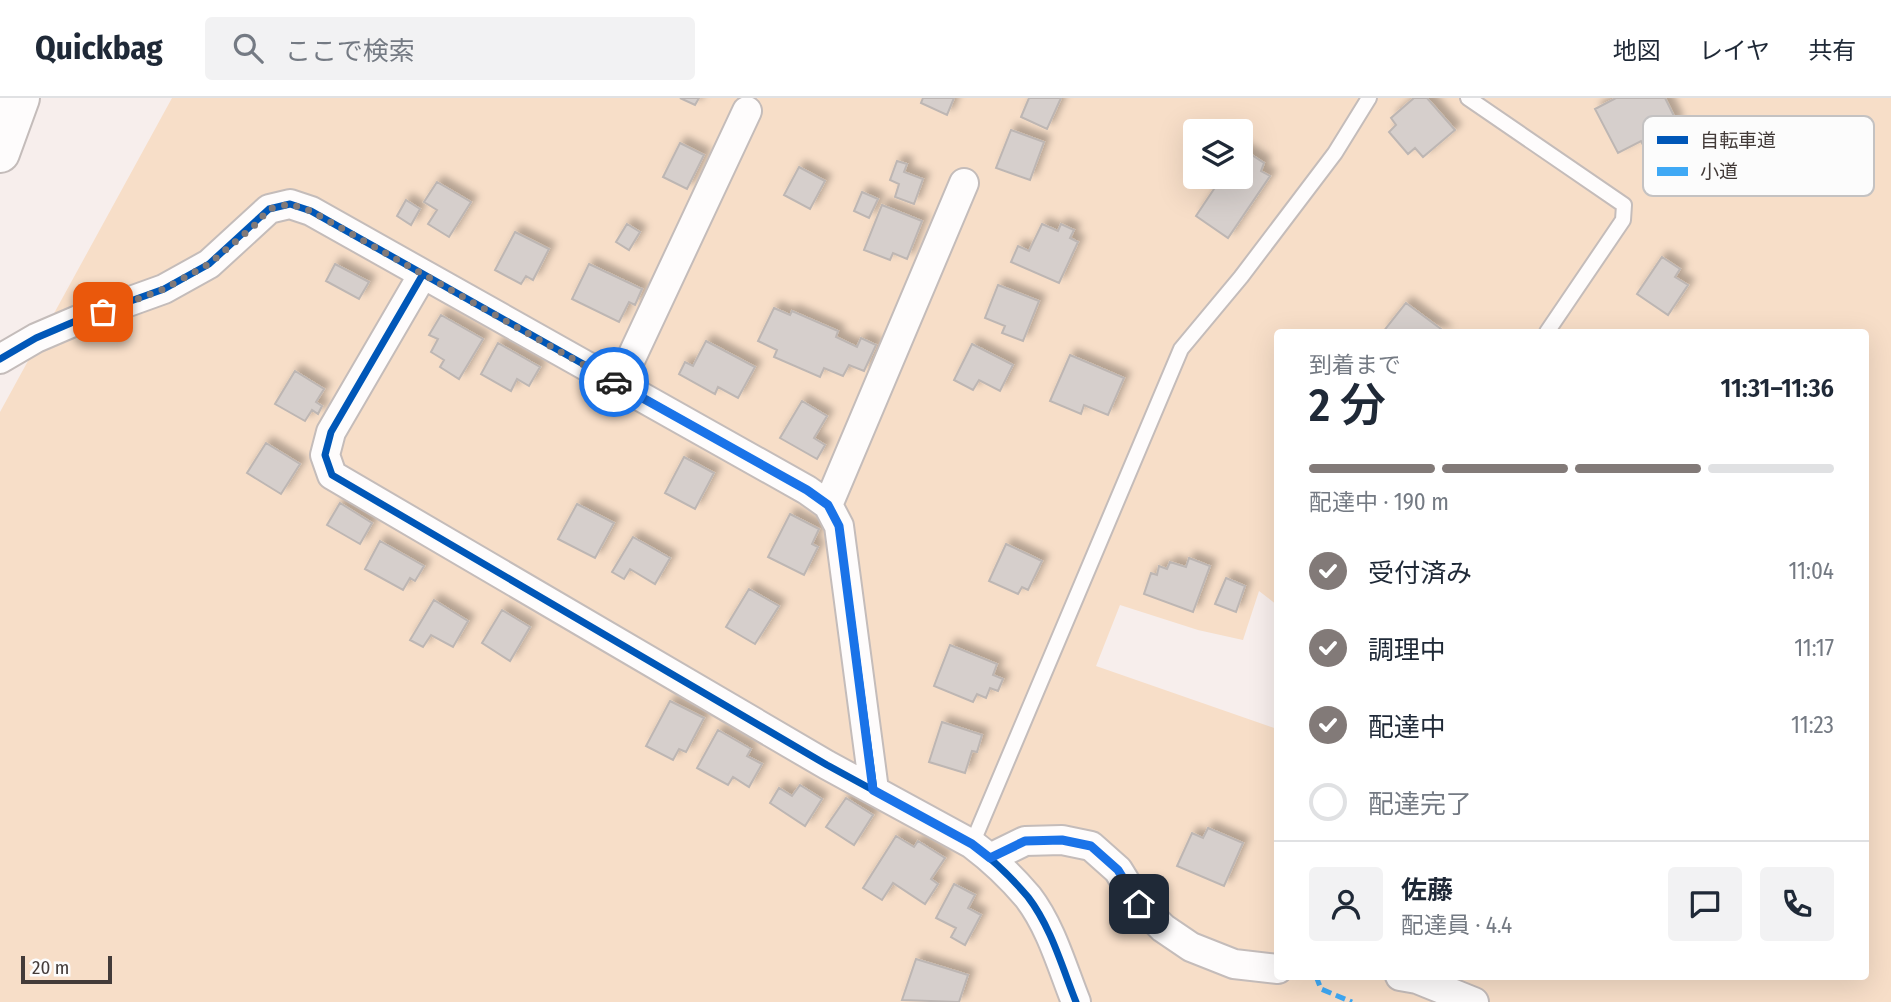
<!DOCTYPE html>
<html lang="ja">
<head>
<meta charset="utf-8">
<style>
	:root { --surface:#fff; --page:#f2f2f3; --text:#1f2937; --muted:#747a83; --line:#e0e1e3; --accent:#827a78 }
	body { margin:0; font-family:"Fira Sans Condensed","Noto Sans JP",sans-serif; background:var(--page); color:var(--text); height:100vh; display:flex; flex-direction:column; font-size:26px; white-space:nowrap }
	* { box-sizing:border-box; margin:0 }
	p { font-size:23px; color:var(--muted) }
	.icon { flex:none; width:38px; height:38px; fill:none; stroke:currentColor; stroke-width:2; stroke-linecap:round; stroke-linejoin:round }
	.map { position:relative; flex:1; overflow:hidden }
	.details { position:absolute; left:1274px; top:231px; width:595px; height:651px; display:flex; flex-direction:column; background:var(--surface); border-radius:7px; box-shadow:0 7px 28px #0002 }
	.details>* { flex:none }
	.tools { position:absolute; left:1183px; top:21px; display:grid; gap:14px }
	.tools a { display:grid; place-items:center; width:70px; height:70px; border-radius:7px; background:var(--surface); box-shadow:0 7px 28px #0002; font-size:35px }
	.scale { position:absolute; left:21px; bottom:18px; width:91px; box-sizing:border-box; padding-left:7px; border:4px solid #433b39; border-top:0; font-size:19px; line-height:24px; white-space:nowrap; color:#433b39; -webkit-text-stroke:5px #fcfcfc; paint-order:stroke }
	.pin { position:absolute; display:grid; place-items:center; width:60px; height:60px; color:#fff; margin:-30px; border-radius:14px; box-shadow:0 4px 10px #0006 }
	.courier { position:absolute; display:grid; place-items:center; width:70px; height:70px; margin:-35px; border:5px solid #1a73e8; border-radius:50%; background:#fff; color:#222; box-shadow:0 2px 9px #0007 }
	.headline em { font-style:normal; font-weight:600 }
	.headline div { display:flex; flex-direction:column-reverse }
	.headline { display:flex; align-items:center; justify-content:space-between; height:119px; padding:0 35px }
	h1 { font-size:46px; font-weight:600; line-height:52px }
	.bar { display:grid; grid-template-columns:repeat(4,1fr); gap:10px 7px; align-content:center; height:84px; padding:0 35px }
	.bar i { height:9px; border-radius:5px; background:var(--line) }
	.bar .current { background:var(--accent) }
	.bar p { grid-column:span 4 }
	.line { display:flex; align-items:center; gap:18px; padding:0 35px; border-top:2px solid var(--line) }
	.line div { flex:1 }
	.round { display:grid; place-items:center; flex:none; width:74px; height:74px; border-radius:7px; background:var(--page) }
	ol { padding:0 35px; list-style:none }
	li { display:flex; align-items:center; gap:21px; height:77px }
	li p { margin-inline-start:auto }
	li .icon { padding:7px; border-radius:50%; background:var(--accent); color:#fff; stroke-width:4 }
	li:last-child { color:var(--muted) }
	li i { width:38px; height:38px; border:4px solid var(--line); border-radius:50% }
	header { display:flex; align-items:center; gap:42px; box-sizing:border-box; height:98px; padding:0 35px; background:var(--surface); border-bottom:2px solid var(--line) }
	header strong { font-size:33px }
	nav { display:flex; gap:38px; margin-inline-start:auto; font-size:24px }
	.search { width:490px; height:63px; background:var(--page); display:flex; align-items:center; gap:18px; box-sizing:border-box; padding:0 24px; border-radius:7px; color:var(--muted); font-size:26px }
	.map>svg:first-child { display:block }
	.green { fill:#f7dec8; fill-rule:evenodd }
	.building { fill:#d6cfcc; stroke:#bdb6b3; stroke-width:2; filter:url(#shadow) }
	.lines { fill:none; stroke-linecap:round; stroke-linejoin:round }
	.lane-casing { stroke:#c4bcba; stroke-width:18 }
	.street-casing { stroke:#c4bcba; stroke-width:32 }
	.secondary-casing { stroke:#c4bcba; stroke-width:42 }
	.lane { stroke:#fefcfc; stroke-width:14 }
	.street { stroke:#fefcfc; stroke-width:28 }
	.secondary { stroke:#fefcfc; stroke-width:38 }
	.quiet { stroke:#3fa9f5; stroke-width:5; stroke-dasharray:10 5; stroke-linecap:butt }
	.cycleway-casing { stroke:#fcfcfc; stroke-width:11 }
	.cycleway { stroke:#0057b8; stroke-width:7 }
	.done { stroke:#827a78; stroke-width:7; stroke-dasharray:0 12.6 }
	.route { stroke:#1a73e8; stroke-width:9 }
	.key { fill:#fcfcfc; stroke:#c4c2c2; stroke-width:2 }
	.key-label { font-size:19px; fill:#433b39 }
</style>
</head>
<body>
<header>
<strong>Quickbag</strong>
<div class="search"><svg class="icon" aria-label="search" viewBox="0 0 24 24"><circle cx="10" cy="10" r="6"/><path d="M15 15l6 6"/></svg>ここで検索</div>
<nav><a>地図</a><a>レイヤ</a><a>共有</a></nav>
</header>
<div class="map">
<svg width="1891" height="904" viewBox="0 0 1891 904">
	<defs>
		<filter id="shadow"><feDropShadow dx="6" dy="-6" stdDeviation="3.5" flood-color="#0004"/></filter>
	</defs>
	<rect width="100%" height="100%" fill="#f7eeec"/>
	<path class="green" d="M172 0H1891V904H0V314ZM1195 33H1241V79H1195ZM1278 234H1866V878H1278L1277 631 1096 568 1120 507 1198 532 1243 542 1259 493 1277 507Z"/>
	<path class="building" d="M680 0H699L695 7Z
		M923 0H954L947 17 921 5Z
		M1029 0H1061L1047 31 1021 19Z
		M1414 0H1427L1455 32 1423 59 1415 50 1408 56 1389 34 1396 27 1391 20Z
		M1616 0H1665L1677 24 1657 35 1661 43 1645 51 1641 43 1618 55 1595 11Z
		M1011 32 1044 44 1030 82 996 70Z
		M680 45 704 57 687 91 663 79Z
		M1241 50 1264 65 1261 73 1270 78 1228 140 1196 118 1222 79H1241Z
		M897 63 907 66 904 74 923 81 914 106 895 99 899 86 890 82Z
		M799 69 825 83 810 111 784 97Z
		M437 84 471 104 449 139 428 126 437 112 424 104Z
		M862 94 878 101 869 120 854 113Z
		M406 102 420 111 411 127 397 118Z
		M882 107 922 123 907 161 893 155 890 162 864 152Z
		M627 126 640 134 629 152 616 144Z
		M1042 126 1058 133 1061 126 1074 132 1070 140 1078 144 1059 185 1011 164 1018 148 1029 153Z
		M515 134 549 151 533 182 526 178 521 186 495 172Z
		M1662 159 1680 171 1675 179 1688 187 1668 217 1637 196Z
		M335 166 369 184 359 201 326 183Z
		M589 166 642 191 635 207 629 204 619 224 572 201Z
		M998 187 1039 203 1023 243 1002 235 1005 228 985 220Z
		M1406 205 1445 234H1383Z
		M774 210 790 217 792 213 838 233 836 239 857 249 861 240 876 247 864 273 849 267 843 278 824 270 820 279 774 259 777 252 758 243Z
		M441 217 483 241 459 281 440 269 444 262 431 254 438 241 429 237Z
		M706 243 755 269 738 300 718 289 715 296 679 276 685 264 693 268Z
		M498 245 540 269 529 288 517 281 511 293 481 276Z
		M972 246 1013 267 1000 293 979 282 973 292 954 282Z
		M1070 257 1124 280 1108 317 1084 307 1081 316 1050 303Z
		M295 273 324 291 316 304 322 308 318 316 312 312 305 323 275 306Z
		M802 303 827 318 814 340 825 347 817 361 780 340Z
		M266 345 300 366 281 396 247 375Z
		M684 359 714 375 695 411 665 395Z
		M340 405 372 425 360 446 327 427Z
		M577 406 614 425 595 460 558 441Z
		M790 416 819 431 812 446 818 449 804 477 768 459Z
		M633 439 670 460 655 486 630 471 624 481 612 474Z
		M380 443 424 468 415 483 410 480 403 492 365 471Z
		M1006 446 1042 463 1028 492 1022 489 1018 496 989 483Z
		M1189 460 1210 468 1193 514 1144 496 1151 475 1157 477 1159 468 1167 471 1170 464 1186 469Z
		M1226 480 1245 488 1236 514 1215 506Z
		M749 491 779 508 755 546 726 529Z
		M434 502 468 523 453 549 431 537 423 549 410 542Z
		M502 512 530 529 510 563 482 545Z
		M950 547 997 566 993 577 1003 581 998 593 990 590 986 600 977 596 973 604 934 588Z
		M670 603 704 620 686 654 679 651 673 662 646 648Z
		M942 624 982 637 977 654 972 653 965 675 929 664Z
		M718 632 751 651 747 658 762 666 749 689 733 679 728 687 697 670Z
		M800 687 822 701 805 728 770 705 779 690 792 698Z
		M846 700 873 717 854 747 826 729Z
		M1208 730 1243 745 1224 788 1177 768 1192 735 1203 740Z
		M896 738 914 749 918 743 945 760 931 781 938 786 925 806 893 785 882 802 863 790Z
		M954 786 975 797 968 810 981 817 965 847 951 839 956 830 936 820Z
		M916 861 968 877 959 904 902 902Z"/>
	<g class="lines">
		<g class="lane-casing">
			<path id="lane" d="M1468 0 1624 107 1623 122 1547 234
				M972 746 1181 251 1241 179 1335 55 1369 0"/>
		</g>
		<g class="street-casing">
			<path id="street" d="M423 176 331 334 325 357 332 377 827 667 972 746C992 761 1012 780 1028 799 1051 829 1062 869 1076 904
				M0 261 36 240 78 222 164 191 209 166 269 111 290 106 311 113 807 392 828 407 839 428 874 692
				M619 286 747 13
				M828 407 964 85
				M990 760 1025 743 1062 742 1091 748 1118 772 1139 806 1163 830 1191 849 1234 866 1278 871
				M1400 878 1417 881 1474 904"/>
		</g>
		<g class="secondary-casing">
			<path id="secondary" d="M0 55 20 0"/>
		</g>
		<use href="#lane" class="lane"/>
		<use href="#street" class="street"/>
		<use href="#secondary" class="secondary"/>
		<path class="quiet" d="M1316 878 1321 891 1352 904"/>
		<g class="cycleway-casing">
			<path id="cycleway" d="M423 176 331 334 325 357 332 377 827 667 972 746C992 761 1012 780 1028 799 1051 829 1062 869 1076 904
				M0 261 36 240 78 222 164 191 209 166 269 111 290 106 311 113 807 392 828 407 839 428 874 692"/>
		</g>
		<use href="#cycleway" class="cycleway"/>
	</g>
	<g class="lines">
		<path class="done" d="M103 214 164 191 209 166 255 127 269 111 290 106 311 113 614 284"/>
		<path class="route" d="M614 284 807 392 828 407 839 428 873 692 972 746 990 760 1025 743 1062 742 1091 748 1118 772 1139 806"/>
	</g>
	<rect x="1643" y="18" width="231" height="80" rx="10" class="key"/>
	<rect x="1657" y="38" width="31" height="8" fill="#0057b8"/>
	<rect x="1657" y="69" width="31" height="9" fill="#3fa9f5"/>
	<g class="key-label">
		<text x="1700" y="49">自転車道</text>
		<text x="1700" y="80">小道</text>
	</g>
</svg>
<div class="tools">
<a><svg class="icon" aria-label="layers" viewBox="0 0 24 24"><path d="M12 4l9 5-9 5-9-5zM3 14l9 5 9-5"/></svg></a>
</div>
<div class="scale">20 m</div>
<div class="pin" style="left:103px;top:214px;background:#ea580c"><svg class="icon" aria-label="bag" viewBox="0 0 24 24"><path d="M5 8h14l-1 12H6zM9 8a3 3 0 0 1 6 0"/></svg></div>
<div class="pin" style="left:1139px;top:806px;background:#1f2937"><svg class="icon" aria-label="home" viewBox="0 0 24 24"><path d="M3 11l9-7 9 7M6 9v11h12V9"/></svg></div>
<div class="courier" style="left:614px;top:284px"><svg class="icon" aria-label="car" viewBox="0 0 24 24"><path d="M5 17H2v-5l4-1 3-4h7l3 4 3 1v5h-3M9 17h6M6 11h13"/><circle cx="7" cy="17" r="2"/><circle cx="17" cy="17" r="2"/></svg></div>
<section class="details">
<div class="headline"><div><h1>2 分</h1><p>到着まで</p></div><em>11:31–11:36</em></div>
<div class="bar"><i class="current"></i><i class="current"></i><i class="current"></i><i></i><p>配達中 · 190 m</p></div>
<ol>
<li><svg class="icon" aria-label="check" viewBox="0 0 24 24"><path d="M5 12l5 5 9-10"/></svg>受付済み<p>11:04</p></li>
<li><svg class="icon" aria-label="check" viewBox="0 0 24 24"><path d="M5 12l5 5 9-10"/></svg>調理中<p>11:17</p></li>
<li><svg class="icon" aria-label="check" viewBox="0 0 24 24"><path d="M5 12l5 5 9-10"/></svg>配達中<p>11:23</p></li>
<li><i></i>配達完了</li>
</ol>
<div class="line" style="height:126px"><a class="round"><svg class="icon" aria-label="person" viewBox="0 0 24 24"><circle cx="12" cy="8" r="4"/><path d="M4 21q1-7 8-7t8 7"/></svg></a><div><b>佐藤</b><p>配達員 · 4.4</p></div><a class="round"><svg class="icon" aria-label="chat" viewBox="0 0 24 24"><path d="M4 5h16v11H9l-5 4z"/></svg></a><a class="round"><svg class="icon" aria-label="phone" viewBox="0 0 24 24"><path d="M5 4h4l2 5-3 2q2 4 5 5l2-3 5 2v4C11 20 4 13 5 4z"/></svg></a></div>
</section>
</div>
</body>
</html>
